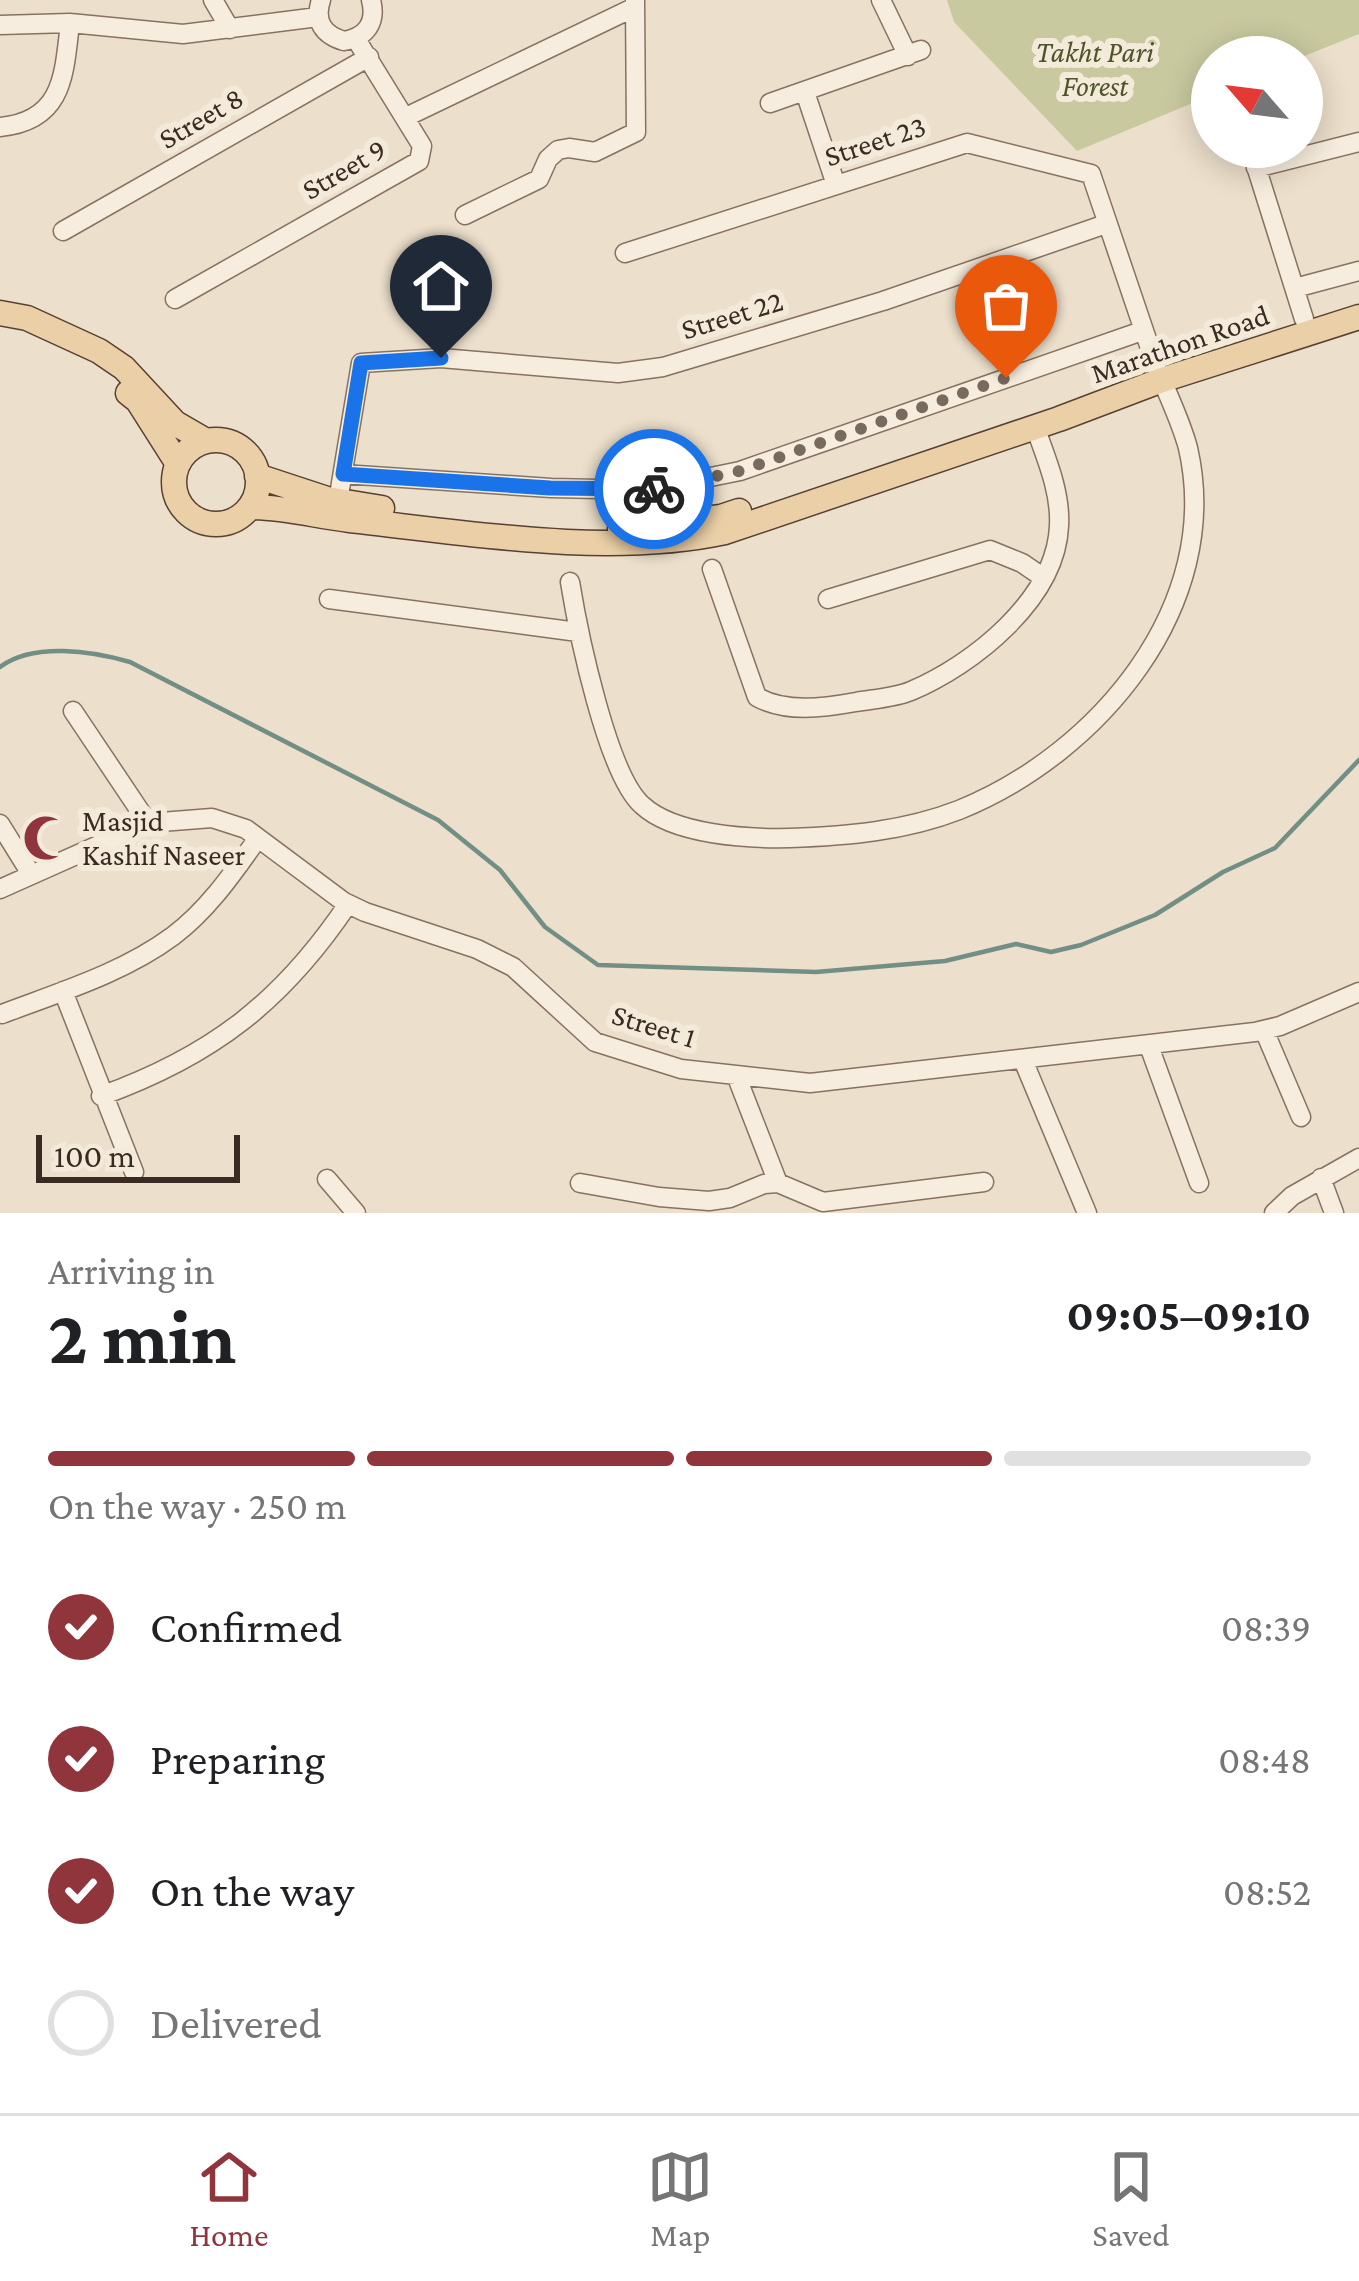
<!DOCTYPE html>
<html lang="en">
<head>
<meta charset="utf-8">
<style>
	:root { --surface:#fff; --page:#f2f2f2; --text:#202124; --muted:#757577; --line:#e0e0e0; --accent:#91353d }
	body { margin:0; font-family:"Crimson Pro",serif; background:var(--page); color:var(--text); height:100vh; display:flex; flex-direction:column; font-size:45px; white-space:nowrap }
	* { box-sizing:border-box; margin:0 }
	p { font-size:39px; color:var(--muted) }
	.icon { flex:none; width:66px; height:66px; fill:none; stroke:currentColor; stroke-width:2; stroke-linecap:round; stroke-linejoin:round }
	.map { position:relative; height:1213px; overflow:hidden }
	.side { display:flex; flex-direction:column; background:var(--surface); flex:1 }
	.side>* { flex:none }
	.needle { width:78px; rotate:298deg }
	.controls { position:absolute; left:1191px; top:36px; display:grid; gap:24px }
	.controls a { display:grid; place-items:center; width:132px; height:132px; border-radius:50%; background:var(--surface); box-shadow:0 6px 30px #0003; font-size:60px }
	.scale { position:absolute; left:36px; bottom:30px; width:204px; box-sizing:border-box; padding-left:12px; border:6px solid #392b22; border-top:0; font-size:33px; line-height:42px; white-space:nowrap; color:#392b22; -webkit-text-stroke:9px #f4eada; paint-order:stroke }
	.pin { position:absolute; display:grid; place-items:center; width:102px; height:102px; color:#fff; margin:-123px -51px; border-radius:50% 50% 50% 0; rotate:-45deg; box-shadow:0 0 12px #0007 }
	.pin .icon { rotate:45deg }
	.courier { position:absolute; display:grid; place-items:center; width:120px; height:120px; margin:-60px; border:9px solid #1a73e8; border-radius:50%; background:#fff; color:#222; box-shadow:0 3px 15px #0007 }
	.headline em { font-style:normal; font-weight:700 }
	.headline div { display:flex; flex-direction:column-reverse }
	.headline { display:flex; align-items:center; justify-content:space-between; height:204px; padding:0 48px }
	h1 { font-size:78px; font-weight:700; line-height:90px }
	.bar { display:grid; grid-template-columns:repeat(4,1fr); gap:18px 12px; align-content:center; height:144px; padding:0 48px }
	.bar i { height:15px; border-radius:9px; background:var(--line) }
	.bar .on { background:var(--accent) }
	.bar p { grid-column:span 4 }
	ol { padding:0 48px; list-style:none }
	li { display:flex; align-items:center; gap:36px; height:132px }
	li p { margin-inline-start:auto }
	li .icon { padding:12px; border-radius:50%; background:var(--accent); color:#fff; stroke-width:4 }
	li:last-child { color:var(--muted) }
	li i { width:66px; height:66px; border:6px solid var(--line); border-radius:50% }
	.dock { display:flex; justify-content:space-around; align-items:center; height:168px; border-top:3px solid var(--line); background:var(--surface); font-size:33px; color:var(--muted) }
	.dock a { display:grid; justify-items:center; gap:6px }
	.dock .on { color:var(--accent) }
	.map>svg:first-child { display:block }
	.green { fill:#c8c99f }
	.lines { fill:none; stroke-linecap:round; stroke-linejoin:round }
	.stream { stroke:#728f85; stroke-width:4.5 }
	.minor-casing { stroke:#877260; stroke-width:21 }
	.major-casing { stroke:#564134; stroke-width:27 }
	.minor { stroke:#f7edde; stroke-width:18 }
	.major { stroke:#ebd0a7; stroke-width:24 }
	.done { stroke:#786a5d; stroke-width:12; stroke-dasharray:0 21.6 }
	.route { stroke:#1a73e8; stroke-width:15 }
	.labels { text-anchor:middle; stroke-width:12; stroke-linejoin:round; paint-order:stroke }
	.park-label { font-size:30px; font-style:italic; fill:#4d542b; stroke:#f4eada }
	.street-label { font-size:30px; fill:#392b22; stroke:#f4eada }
	.poi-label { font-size:30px; fill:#392b22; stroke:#f4eada; text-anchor:start }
</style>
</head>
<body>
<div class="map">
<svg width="1359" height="1213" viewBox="0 0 1359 1213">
	<rect width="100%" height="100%" fill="#ecdfcb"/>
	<path class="green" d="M947 0H1359V34L1302 57H1212V95L1077 151 954 22Z"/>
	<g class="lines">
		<path class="stream" d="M0 667C33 642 92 651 130 662L438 820 500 870 545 927 598 965 816 972 945 961 1016 944 1051 952 1081 945 1155 915 1223 872 1275 848 1359 760"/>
		<g class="minor-casing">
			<path id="minor" d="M213 0 230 29
				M321 0C314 21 323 35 344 41 366 37 377 23 371 0
				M881 0 908 56
				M0 25 70 23 183 34 318 17
				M805 92 836 185
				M770 103 921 50
				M406 117 635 7
				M0 127C64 121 64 74 70 23
				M1250 147 1304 319
				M1256 168 1359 142
				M465 215 539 179 548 159 558 150 569 148 595 152 636 132 635 0
				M63 231 369 57
				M625 253 967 143 1091 174 1156 366
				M1295 288 1359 271
				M175 299 419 161 422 146 356 39
				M343 474 551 488 647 490 740 471 1142 331
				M338 501 361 363 441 358 618 373 663 367 883 301 1106 224
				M712 569 757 697C786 713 823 708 856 702 873 699 894 698 911 691 973 665 1056 599 1059 526 1061 492 1046 458 1035 427
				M570 582C578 631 607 774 642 805 674 835 748 839 790 838 848 836 905 831 959 810 1098 754 1224 605 1188 448 1182 425 1171 402 1162 380
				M329 599 578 632
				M828 599 990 550 1022 563 1044 578
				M73 711 148 823
				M0 824 31 874
				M0 889 148 823 212 818 246 829 344 902 365 912 477 949 513 967 595 1042 681 1069 736 1075 810 1083 1255 1032 1280 1026 1359 992
				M63 991 134 1172
				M2 1014C60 992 123 973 173 936 208 910 233 873 258 838
				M1264 1030 1301 1117
				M1149 1046 1199 1183
				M1023 1060 1087 1213
				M736 1075 778 1183
				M101 1096C212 1056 282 1002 348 904
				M1321 1178 1334 1213
				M327 1179 356 1213
				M580 1183 659 1197 709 1201 730 1198 764 1184 778 1183 823 1202 984 1182
				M1274 1213 1292 1196 1359 1158"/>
		</g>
		<g class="major-casing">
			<path id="major" d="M0 313 27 318 99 351 124 368 175 423 206 441
				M128 393 138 401 178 464
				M174 482a42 42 0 1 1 84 0a42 42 0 1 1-84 0Z
				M257 476 327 499 382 508
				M250 507C284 507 316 516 350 520 467 533 609 557 725 532L1059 419 1162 380 1359 317
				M620 529 721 517 739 511"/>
		</g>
		<use href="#minor" class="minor"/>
		<use href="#major" class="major"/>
	</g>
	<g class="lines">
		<path class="done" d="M654 489 740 471 1006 378"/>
		<path class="route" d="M441 358 361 363 343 474 550 488 654 489"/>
	</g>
	<defs>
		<g id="mosque-bare" transform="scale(3.6)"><path d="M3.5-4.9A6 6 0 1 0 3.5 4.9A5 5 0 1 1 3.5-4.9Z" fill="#91353d" stroke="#f4eada" stroke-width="2.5" paint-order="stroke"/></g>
	</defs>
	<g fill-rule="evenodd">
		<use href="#mosque-bare" x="46" y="838"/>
	</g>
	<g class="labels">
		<g class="park-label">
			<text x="1095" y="62">Takht Pari<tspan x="1095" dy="34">Forest</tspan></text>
		</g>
		<g class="street-label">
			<text transform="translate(201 118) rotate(-30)" y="10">Street 8</text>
			<text transform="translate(875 141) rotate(-18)" y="10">Street 23</text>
			<text transform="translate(344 169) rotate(-30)" y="10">Street 9</text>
			<text transform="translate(732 315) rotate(-17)" y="10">Street 22</text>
			<text transform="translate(1180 344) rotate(-19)" y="10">Marathon Road</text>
			<text transform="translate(654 1026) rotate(17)" y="10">Street 1</text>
		</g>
		<g class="poi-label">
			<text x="82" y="831">Masjid<tspan x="82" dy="34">Kashif Naseer</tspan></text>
		</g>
	</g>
</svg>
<div class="controls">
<a><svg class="needle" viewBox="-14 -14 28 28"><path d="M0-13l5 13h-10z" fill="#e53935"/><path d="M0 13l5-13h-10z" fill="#757577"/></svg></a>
</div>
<div class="scale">100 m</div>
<div class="pin" style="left:1006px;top:378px;background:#ea580c"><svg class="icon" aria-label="bag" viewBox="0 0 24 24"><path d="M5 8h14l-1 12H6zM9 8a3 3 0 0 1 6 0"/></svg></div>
<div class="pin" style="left:441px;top:358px;background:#1f2937"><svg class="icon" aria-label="home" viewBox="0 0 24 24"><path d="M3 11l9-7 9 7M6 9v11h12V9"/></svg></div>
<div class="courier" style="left:654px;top:489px"><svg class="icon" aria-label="bike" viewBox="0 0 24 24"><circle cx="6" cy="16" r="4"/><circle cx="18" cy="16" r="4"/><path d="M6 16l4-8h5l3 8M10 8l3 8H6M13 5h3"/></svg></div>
</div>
<section class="side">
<div class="headline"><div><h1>2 min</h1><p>Arriving in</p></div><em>09:05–09:10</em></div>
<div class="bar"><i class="on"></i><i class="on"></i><i class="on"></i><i></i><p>On the way · 250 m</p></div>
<ol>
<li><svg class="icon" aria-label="check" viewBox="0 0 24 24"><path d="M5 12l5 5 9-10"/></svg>Confirmed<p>08:39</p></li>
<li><svg class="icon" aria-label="check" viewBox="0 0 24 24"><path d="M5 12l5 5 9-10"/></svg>Preparing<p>08:48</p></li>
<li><svg class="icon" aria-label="check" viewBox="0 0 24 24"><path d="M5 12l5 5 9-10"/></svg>On the way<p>08:52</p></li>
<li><i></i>Delivered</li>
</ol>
</section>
<nav class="dock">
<a class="on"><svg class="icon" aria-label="home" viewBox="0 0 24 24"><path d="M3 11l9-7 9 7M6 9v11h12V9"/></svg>Home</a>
<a><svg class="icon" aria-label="map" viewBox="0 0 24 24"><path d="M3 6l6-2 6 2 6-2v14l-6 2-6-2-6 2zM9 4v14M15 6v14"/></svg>Map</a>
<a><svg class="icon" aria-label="saved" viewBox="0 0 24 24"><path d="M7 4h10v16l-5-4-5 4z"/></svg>Saved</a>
</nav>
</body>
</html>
